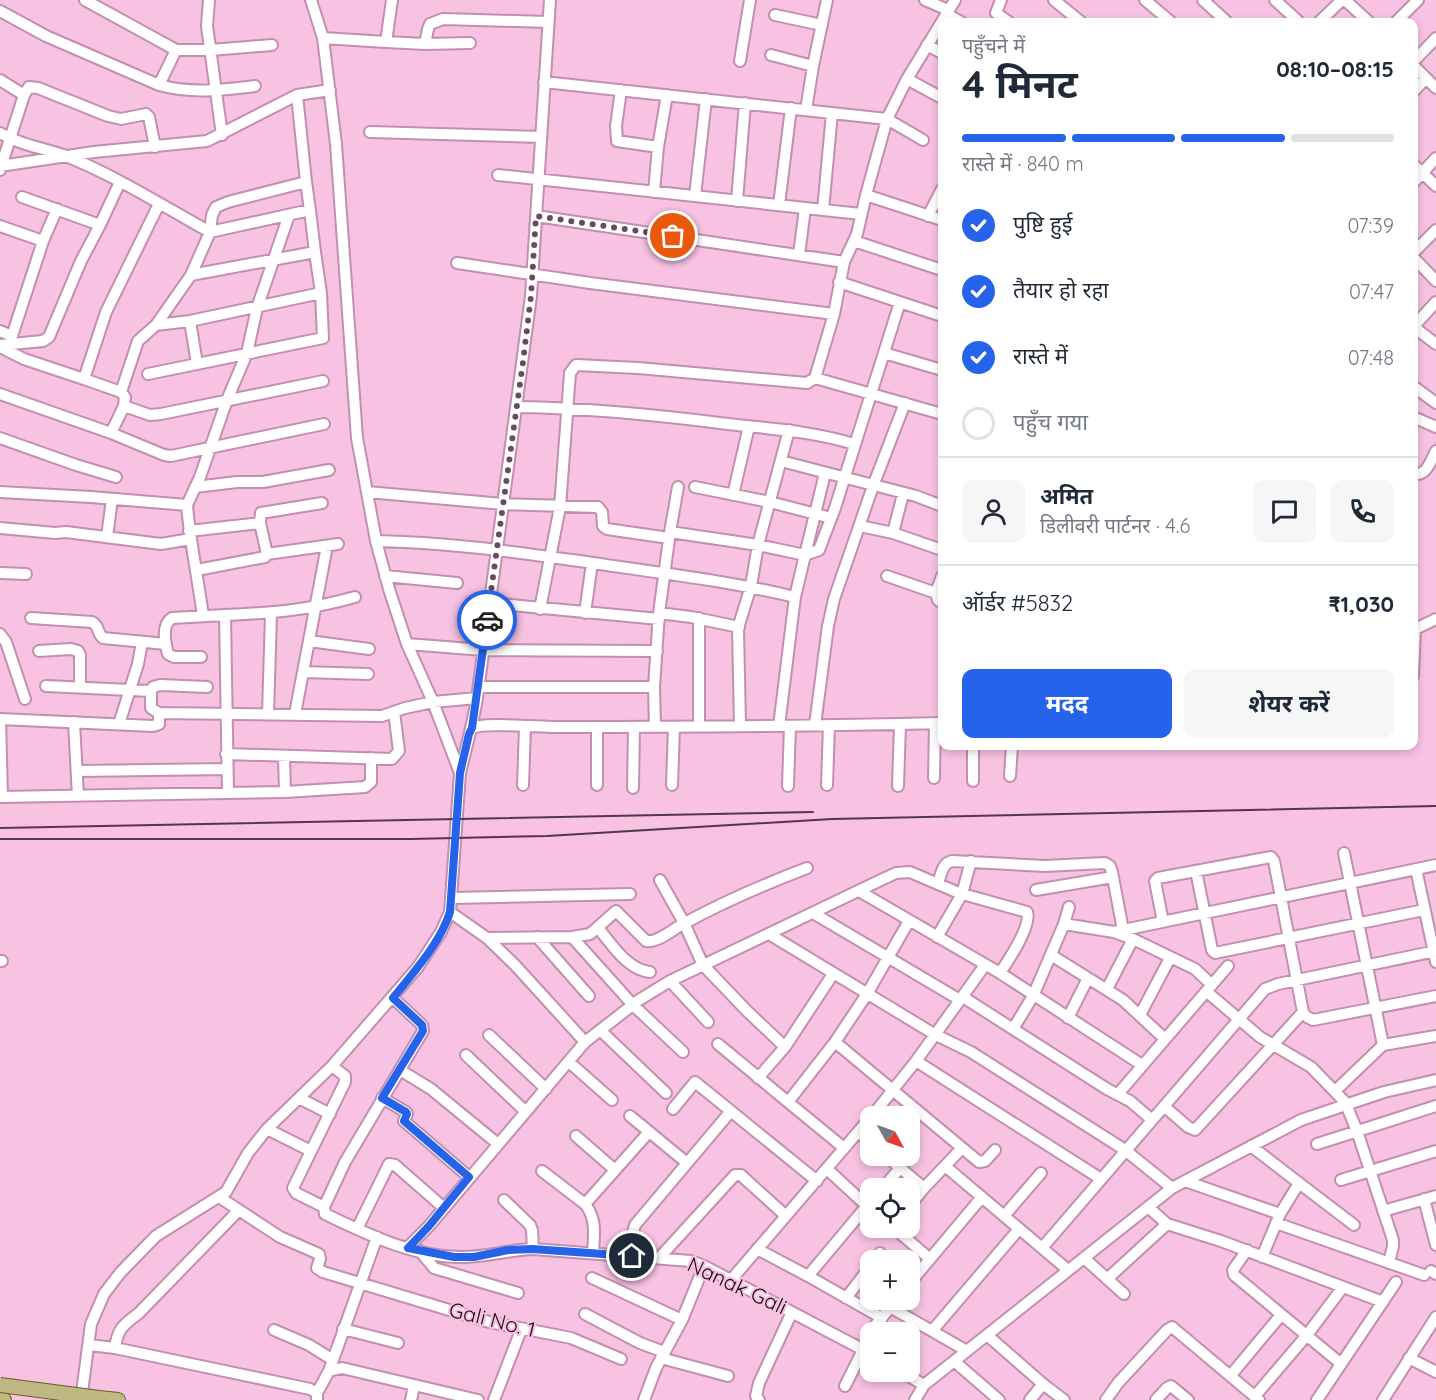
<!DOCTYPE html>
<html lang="hi">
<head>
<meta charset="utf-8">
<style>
	:root { --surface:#fff; --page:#f6f6f7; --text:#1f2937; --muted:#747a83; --line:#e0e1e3; --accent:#2563eb }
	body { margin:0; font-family:Quicksand,"Noto Sans Devanagari",sans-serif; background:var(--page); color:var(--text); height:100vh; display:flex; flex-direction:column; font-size:22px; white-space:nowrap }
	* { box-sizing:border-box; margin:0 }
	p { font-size:20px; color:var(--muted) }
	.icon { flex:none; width:33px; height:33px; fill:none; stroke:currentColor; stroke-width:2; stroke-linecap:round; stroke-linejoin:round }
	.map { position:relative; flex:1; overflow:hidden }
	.panel { position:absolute; left:938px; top:18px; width:480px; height:732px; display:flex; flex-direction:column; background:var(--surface); border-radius:12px; box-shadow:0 3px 9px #0003 }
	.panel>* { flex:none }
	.needle { width:39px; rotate:130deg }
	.buttons { position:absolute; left:860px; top:1106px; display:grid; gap:12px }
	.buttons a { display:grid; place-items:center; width:60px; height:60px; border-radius:12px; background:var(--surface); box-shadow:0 3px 9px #0003; font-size:30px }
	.pin { position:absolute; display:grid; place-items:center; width:51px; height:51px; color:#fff; margin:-26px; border:3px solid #fff; border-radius:50%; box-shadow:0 2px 6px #0007 }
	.courier { position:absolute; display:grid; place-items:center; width:60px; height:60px; margin:-30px; border:4px solid #2563eb; border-radius:50%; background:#fff; color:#222; box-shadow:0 2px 8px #0007 }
	.headline em { font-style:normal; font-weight:700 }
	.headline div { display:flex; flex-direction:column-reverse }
	.headline { display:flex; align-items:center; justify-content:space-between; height:102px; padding:0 24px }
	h1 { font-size:39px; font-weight:700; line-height:45px }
	.bar { display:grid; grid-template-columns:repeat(4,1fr); gap:9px 6px; align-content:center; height:72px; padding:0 24px }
	.bar i { height:8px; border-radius:4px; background:var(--line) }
	.bar .on { background:var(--accent) }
	.bar p { grid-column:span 4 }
	.line { display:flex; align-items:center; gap:15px; padding:0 24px; border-top:2px solid var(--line) }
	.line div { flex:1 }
	.round { display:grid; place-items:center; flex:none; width:63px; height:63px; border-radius:12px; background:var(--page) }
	ol { padding:0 24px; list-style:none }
	li { display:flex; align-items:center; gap:18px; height:66px }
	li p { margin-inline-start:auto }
	li .icon { padding:6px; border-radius:50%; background:var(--accent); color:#fff; stroke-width:4 }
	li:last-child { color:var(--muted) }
	li i { width:33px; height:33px; border:3px solid var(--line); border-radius:50% }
	.button { display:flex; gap:12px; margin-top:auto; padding:12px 24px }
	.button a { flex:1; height:69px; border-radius:12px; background:var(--accent); color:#fff; font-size:24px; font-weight:700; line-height:69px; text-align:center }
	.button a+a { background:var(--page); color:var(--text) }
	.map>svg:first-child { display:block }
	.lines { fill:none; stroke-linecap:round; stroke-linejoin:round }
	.minor-casing { stroke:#c38faf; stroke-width:14 }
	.major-casing { stroke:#6a5c28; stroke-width:16 }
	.minor { stroke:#fff; stroke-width:10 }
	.major { stroke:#bfb883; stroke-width:14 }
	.rail { stroke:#513748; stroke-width:2 }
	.major-bridge-casing { stroke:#6a5c28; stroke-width:16; stroke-linecap:butt }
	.major-bridge { stroke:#bfb883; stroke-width:14 }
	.done { stroke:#6a4b5e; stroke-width:6; stroke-dasharray:0 10.8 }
	.route { stroke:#2563eb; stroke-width:8 }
	.labels { text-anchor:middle; stroke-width:4.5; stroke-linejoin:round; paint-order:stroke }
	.street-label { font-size:21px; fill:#1d0b17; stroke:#f8c2e3 }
</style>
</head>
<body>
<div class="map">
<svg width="1436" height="1400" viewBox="0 0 1436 1400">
	<rect width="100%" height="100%" fill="#f8c2e3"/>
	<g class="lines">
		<g class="minor-casing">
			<path id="minor" d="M85 0 176 50H211L272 45
				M209 0 207 26 222 135
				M925 0 948 10
				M1001 0 996 13 1009 22
				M1054 0 1081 22
				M1145 0 1171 22
				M1203 0 1227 22
				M1275 0 1299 22
				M1345 0 1369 22
				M0 11 46 36 159 85C191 94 222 90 255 86
				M946 14 961 22
				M775 15 822 25
				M1319 22 1342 0
				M1396 22 1418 0
				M323 38 386 42 392 0
				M386 42 425 44 428 29 430 24 443 19 548 22
				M425 44 470 43
				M927 45 942 53
				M771 55 813 66
				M740 61 750 0
				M1413 62 1436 38
				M1413 65 1436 88
				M907 79 942 98
				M0 80 24 95
				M544 82 887 119 923 140
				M159 85 176 50
				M621 90 616 126 617 141 658 147
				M1413 92 1426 78
				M297 95 306 182 228 202 216 207 212 215 210 232 191 275 156 325 190 321 321 293
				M806 110 813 66 827 0
				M370 132 541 137
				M0 133C20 145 44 148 66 156 116 176 163 206 210 232L310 210 306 182
				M1413 164 1436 186
				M0 166 94 152 207 141 297 95 330 90
				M0 170 24 95 29 87 38 88 108 116 121 119 146 114 149 117 155 147
				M498 175 861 214
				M1413 183 1436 158
				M654 192 658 147 667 95
				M866 195 942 220
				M695 196 706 99
				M22 197 100 225
				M737 201 745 103
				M779 205 791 108
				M823 210 832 113
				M536 216 844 262
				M928 216 942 189
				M0 226 43 241
				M854 241 942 270
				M1413 253 1436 230
				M799 255 805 208
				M1413 257 1436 281
				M457 263 590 283 834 314
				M191 275 315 252 310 210
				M839 282 942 316
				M190 321 197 364
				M1413 327 1436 302
				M1414 327 1436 344
				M0 331 12 336 43 241 57 209
				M0 345 43 341 49 337 81 261 100 225 120 182
				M0 347 24 359 84 379
				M884 353 942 370
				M148 374 323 338 321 293 315 252
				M815 378 834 314 844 262 857 234 866 195 887 119 907 79 955 0
				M1413 386 1436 403
				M121 392 138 341 156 325
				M0 394 111 433 164 455 171 456 324 424
				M124 406 125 397 121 392 84 379 106 312 159 204
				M518 407C588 408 658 415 728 424 771 429 812 431 854 444
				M1413 417 1436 427
				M111 433 124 406 150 415 161 414 323 381
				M0 438 76 465 116 477
				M781 461 916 496 942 506
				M825 473 805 555 819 550 835 508 900 302
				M1413 474C1427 476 1430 462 1436 451
				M195 487 237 482H263L329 470
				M695 487 770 502 831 518
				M0 492 91 497 187 505 200 477 227 400 247 353 257 308 289 215
				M367 492 503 504 598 507 602 512 603 526 607 529 669 538
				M733 495 749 426
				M187 505C190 542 198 579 203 616
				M860 526 893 533 942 550
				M0 528 55 533 66 532 161 544 191 539
				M189 531 260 523 261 513 322 503
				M670 532 678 487
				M893 533 903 494
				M107 537 112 499
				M376 541C449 542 521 553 593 563 661 573 729 581 795 597
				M267 554 338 544
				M197 570 265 557 267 554 260 523
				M0 573 26 574
				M385 576 457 583
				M887 576 936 593
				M942 576 936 593 938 600 942 603
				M490 603 659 619
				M540 609 560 507 570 373 576 365 638 368 807 383 815 378 942 414
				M585 613 592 563
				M659 613 691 617 739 627
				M225 615C273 613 309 610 355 597
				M31 618 92 622C100 626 97 634 103 638L166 644
				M1413 630 1436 619
				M0 634 6 642 25 699
				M309 641 369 649
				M407 644 484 650 657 651
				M39 651 71 649 78 651 80 655V687
				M201 657H174L168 654C165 643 161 625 172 618L225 615 228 793
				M303 672 368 674
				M1413 676 1415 629
				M46 686 151 691
				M479 687H654L659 613 670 532 758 545 805 555 795 597 779 726
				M654 687 655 727
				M159 713 151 708V691L153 687 160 685 207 687
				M268 714 271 614
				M295 714 327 546
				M0 719 153 726 159 724V713L382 716 405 708 433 702 477 698
				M0 719 2 797
				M74 722 78 796
				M119 724 138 664 142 642
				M815 725 828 626 834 599 873 486 905 403
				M699 726V618
				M740 726 738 628 751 586 758 545 789 430
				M597 727V785
				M473 728C482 722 539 727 554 727 683 727 813 726 942 723
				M973 746V781
				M226 754 392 759 399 751 394 712
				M284 756 285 792
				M77 771 227 769
				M460 773C466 748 473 724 477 698L531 296 550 0
				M1010 776 1012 746
				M934 778 935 724
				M523 785 525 727
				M672 785 674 727
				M827 785 829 725
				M788 786 790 726
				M898 786 900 724
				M633 788 634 727
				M0 797 285 792 365 787 371 782V758
				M1416 869 1436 962
				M1196 871 1212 950 1215 953 1424 910
				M660 880 684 923 703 965 747 1011 785 1047 833 974
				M938 884C941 875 942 863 952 861L1045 866 1105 863 1110 866 1112 872 1123 930
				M1036 890 1113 877
				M859 891 1000 973 1142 1065
				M452 898 630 894
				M1069 907 1064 924 1114 932 1133 939 1195 969 1212 985
				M450 912 487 938 515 965 585 1042
				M813 913 960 1000 985 965
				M909 921 867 994 835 1042 979 1162 985 1161 995 1150
				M1163 922 1155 881 1158 878 1271 857 1274 861 1303 1012 1307 1017 1313 1020 1436 996
				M1064 924 1033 996 1013 1029 1107 1089 1130 1101 1151 1119
				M598 928C612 944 627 970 650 972
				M1114 932 1436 865
				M769 934 934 1034 971 1052 1125 1150 1172 1188
				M537 937 589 996
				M572 937 633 1005 683 1052
				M937 937 962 894 971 861
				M487 938 572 937 590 934 616 911 646 941C658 943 673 929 683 924 723 902 765 884 807 868
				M1051 955 1123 1000 1165 1039
				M0 961H2
				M670 981 708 1022
				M1107 989 1133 939
				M1207 992 1260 1037 1311 1067 1345 1102 1357 1131 1393 1240V1246L1389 1263
				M963 997 1013 1029
				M393 998 422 1025 423 1031 345 1162 324 1207 325 1214C367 1234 415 1258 463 1257 486 1257 508 1250 533 1249L691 1261 704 1266 858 1347
				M1140 1015 1170 958
				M1068 1018 1088 978
				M600 1030 666 1093
				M489 1035 546 1089
				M718 1044 788 1102 835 1042
				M1383 1045 1436 1036
				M466 1055 526 1112
				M916 1061 1101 1179
				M569 1062 612 1100
				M400 1070 431 1089 498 1144
				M758 1078 785 1047
				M1335 1091 1383 1045 1344 853
				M1118 1094 1228 966
				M299 1098 330 1114
				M382 1098 406 1112 407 1114 404 1121 469 1177
				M788 1102 844 1148
				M1164 1106 1188 1127 1195 1130 1303 1012
				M673 1109 695 1082 817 1181
				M630 1116 687 1163
				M872 1116 916 1061 960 1000
				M267 1129 311 1151
				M858 1132 870 1142
				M576 1136 615 1170
				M1317 1144 1436 1106
				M1251 1146 1299 1183 1280 1214 1262 1257
				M885 1155 924 1188 962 1148
				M945 1166 1042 1248
				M827 1169 867 1206
				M542 1171 585 1204C597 1219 594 1235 593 1253
				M1341 1180 1436 1151
				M1185 1181 1280 1214
				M1299 1183 1354 1225
				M883 1188 900 1168
				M219 1197 280 1237 319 1254 320 1259 317 1268 323 1272 489 1322 571 1338 621 1359
				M1424 1199 1436 1245
				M504 1200 530 1225 532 1230 533 1249
				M585 1204 649 1132
				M324 1207 296 1193 293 1188 345 1082V1076L332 1066
				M909 1207 924 1188
				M1148 1207 1167 1224
				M1383 1211 1436 1196
				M1004 1216 1041 1173
				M1276 1223 1424 1275
				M893 1227 930 1259
				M357 1229 389 1164 395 1165 444 1208
				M407 1248 429 1226 585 1042 639 1000 670 981 883 879 896 873 910 872 959 893 1027 912C1032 925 1008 961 1000 973
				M757 1249 808 1276 870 1202
				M1247 1250 1233 1270 1234 1275 1340 1363
				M420 1251 434 1268 518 1293
				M632 1256 631 1240 635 1225 731 1111
				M660 1257 735 1175H741L744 1178 786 1216
				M1084 1258 1124 1294
				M875 1260 880 1253
				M1068 1270 1042 1248 1265 989 1278 984 1436 951
				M1431 1271 1436 1274
				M808 1276 882 1318
				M592 1278 682 1320
				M1107 1279 1167 1224 1221 1241 1383 1302
				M731 1280 870 1118
				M909 1284 982 1197
				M846 1298 870 1267
				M890 1307 967 1351
				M585 1314 640 1343 664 1352
				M343 1329 398 1343
				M274 1330 309 1345 333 1360
				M932 1331 1019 1229
				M870 1332 897 1299
				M987 1335 1043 1384
				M89 1345 115 1348 310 1389 317 1393V1400
				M115 1348C118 1327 124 1325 139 1313L239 1210
				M661 1358 728 1376
				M1409 1358 1436 1372
				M954 1361 999 1400
				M329 1371 377 1237
				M900 1371 924 1385
				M1231 1375 1281 1315
				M845 1386 863 1350
				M317 1393 329 1371 342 1368 478 1400
				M1255 1396 1307 1335 1343 1287
				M81 1400 91 1324 104 1294 120 1273 156 1236 226 1192 248 1153 267 1129 332 1066 418 967 441 932 450 912 460 773 433 702 407 644 389 589 376 541 357 438 336 144 323 38 311 0
				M411 1400 414 1386
				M494 1400 521 1330
				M644 1400 656 1368 682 1320 704 1266
				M759 1400 756 1396 759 1383 792 1312
				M915 1400 924 1385 1172 1188 1301 1120 1384 1092 1436 1080
				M1030 1400 1043 1384 1064 1400
				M1106 1400 1118 1383 1167 1330 1172 1327 1259 1400
				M1156 1400 1167 1388 1171 1386 1188 1400
				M1317 1400 1396 1282
				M1383 1400 1436 1317"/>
		</g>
		<g class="major-casing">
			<path id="major" d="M99 1398 118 1400
				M0 1400H4"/>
		</g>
		<use href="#minor" class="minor"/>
		<use href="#major" class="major"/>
		<path class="rail" d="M0 828 813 812
			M0 839H411L547 836 832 819 1436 806"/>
		<g class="major-bridge-casing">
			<path id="major-bridge" d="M0 1385 99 1398"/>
		</g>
		<use href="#major-bridge" class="major-bridge"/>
	</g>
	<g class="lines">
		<path class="done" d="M487 620 523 362 531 296 536 216 673 236"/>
		<path class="route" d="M487 620 472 728 469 734 460 773 450 912C441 942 413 973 393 998L422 1025 423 1031 382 1098 406 1112 407 1114 404 1121 469 1177 429 1226 408 1248 454 1257H474L508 1250 532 1249 632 1256"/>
	</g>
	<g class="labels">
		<g class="street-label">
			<text transform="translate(737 1286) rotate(25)" y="7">Nanak Gali</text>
			<text transform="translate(492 1320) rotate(14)" y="7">Gali No. 1</text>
		</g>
	</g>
</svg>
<div class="buttons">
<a><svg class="needle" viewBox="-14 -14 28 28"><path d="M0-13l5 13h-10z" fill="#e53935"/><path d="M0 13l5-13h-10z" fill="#747a83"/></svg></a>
<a><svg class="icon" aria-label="locate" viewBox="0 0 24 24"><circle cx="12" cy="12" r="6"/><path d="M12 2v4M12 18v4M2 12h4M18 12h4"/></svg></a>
<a>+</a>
<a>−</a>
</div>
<div class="pin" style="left:673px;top:236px;background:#ea580c"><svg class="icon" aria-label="bag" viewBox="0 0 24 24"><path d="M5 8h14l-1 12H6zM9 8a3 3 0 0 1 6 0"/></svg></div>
<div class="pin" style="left:632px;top:1256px;background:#1f2937"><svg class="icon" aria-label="home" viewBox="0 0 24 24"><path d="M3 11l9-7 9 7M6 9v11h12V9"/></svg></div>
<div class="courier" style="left:487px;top:620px"><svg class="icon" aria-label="car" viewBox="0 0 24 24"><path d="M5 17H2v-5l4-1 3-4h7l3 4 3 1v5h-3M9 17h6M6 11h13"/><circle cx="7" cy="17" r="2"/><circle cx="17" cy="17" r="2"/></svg></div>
<section class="panel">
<div class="headline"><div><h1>4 मिनट</h1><p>पहुँचने में</p></div><em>08:10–08:15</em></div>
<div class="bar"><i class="on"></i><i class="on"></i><i class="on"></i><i></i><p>रास्ते में · 840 m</p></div>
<ol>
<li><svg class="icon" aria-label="check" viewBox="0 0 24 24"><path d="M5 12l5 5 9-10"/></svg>पुष्टि हुई<p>07:39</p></li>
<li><svg class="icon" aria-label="check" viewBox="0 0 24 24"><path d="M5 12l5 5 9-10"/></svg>तैयार हो रहा<p>07:47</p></li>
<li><svg class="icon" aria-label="check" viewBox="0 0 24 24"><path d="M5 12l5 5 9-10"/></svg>रास्ते में<p>07:48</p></li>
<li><i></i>पहुँच गया</li>
</ol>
<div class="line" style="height:108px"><a class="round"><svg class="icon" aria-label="person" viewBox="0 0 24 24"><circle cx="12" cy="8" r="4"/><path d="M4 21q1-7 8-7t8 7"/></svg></a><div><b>अमित</b><p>डिलीवरी पार्टनर · 4.6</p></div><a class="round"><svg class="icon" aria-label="chat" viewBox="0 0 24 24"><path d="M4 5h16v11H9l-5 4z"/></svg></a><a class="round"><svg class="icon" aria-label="phone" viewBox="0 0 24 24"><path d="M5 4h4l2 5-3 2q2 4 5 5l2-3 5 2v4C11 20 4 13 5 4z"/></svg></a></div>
<div class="line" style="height:78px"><div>ऑर्डर #5832</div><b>₹1,030</b></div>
<div class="button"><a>मदद</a><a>शेयर करें</a></div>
</section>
</div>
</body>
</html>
